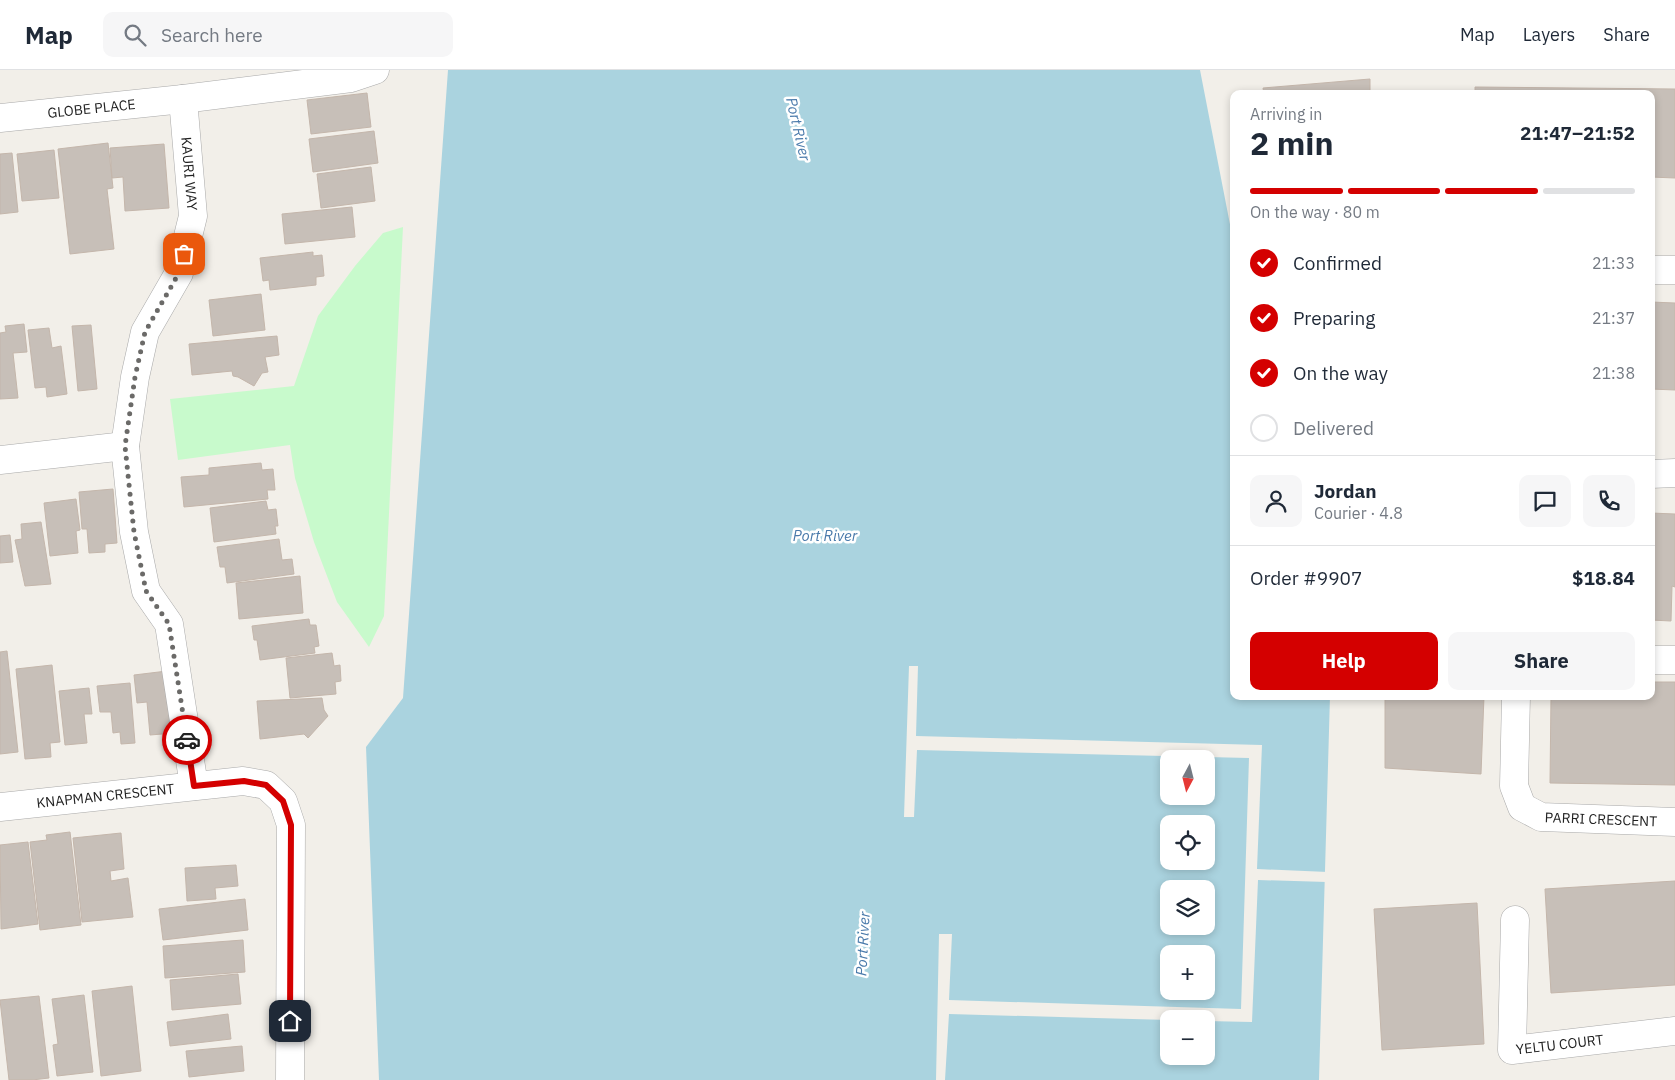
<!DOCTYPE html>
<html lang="en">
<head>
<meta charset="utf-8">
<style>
	:root { --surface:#fff; --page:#f6f6f7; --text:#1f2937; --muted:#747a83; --line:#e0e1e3; --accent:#d40000 }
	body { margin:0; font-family:"IBM Plex Sans",sans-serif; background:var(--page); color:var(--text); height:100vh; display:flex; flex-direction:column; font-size:19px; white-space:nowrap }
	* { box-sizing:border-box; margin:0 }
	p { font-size:16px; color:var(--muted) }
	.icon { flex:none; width:28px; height:28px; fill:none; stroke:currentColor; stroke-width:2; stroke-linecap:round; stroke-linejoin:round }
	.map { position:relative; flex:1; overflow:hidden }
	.side { position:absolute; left:1230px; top:20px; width:425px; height:610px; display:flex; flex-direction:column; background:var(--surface); border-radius:10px; box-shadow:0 2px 8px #0003 }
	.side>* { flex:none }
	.needle { width:32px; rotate:187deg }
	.controls { position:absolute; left:1160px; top:680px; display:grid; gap:10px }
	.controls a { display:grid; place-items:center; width:55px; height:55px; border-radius:10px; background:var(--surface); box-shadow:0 2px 8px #0003; font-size:25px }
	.pin { position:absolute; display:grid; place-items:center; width:42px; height:42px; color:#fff; margin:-21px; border-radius:10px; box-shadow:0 2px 8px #0006 }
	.courier { position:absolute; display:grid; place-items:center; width:50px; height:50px; margin:-25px; border:4px solid #d40000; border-radius:50%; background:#fff; color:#222; box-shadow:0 1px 6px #0007 }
	.head em { font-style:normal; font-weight:800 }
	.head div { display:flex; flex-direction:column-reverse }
	.head { display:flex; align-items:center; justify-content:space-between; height:85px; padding:0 20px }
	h1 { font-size:32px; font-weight:800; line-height:38px }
	.bar { display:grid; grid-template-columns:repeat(4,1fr); gap:8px 5px; align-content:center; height:60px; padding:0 20px }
	.bar i { height:6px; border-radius:4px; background:var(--line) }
	.bar .selected { background:var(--accent) }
	.bar p { grid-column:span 4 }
	.line { display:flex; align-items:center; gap:12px; padding:0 20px; border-top:1px solid var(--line) }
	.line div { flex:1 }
	.round { display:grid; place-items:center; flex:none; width:52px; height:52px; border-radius:10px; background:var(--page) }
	ol { padding:0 20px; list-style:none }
	li { display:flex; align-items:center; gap:15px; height:55px }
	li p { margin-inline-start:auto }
	li .icon { padding:5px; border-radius:50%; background:var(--accent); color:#fff; stroke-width:4 }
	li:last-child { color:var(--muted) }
	li i { width:28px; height:28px; border:2px solid var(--line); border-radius:50% }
	.primary-button { display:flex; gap:10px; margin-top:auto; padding:10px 20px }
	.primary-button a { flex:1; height:58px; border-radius:10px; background:var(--accent); color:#fff; font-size:20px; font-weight:800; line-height:58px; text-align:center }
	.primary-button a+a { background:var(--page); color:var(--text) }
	header { display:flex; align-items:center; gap:30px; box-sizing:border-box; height:70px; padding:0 25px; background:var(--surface); border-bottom:1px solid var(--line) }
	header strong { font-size:24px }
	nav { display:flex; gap:28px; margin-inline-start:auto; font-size:18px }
	.search { width:350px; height:45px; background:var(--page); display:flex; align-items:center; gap:12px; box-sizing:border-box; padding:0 18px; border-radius:10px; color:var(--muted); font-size:19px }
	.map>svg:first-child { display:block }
	.park { fill:#c8facc }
	.water { fill:#aad3df; fill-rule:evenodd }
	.pier { fill:#f2efe9 }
	.building { fill:#c7bfb8; stroke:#c4b6ab }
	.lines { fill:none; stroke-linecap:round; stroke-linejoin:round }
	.minor-casing { stroke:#a9a9a9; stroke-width:29 }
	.minor { stroke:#fff; stroke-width:28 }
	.done { stroke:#6b6a68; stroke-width:5; stroke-dasharray:0 9 }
	.route { stroke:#d40000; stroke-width:6 }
	.labels { text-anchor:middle; stroke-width:5; stroke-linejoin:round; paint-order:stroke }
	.street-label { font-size:14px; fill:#222; stroke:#fff }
	.water-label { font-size:15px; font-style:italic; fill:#4a7aab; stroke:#fff }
</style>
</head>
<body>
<header>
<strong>Map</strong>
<div class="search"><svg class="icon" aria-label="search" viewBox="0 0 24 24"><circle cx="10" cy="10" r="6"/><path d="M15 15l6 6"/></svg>Search here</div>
<nav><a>Map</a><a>Layers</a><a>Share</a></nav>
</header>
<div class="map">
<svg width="1675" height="1010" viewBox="0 0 1675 1010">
	<rect width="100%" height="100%" fill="#f2efe9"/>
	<path class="park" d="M403 157 384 546 369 577 337 532 314 472 295 408 290 375 178 390 170 329 294 316 318 246 355 196 383 163Z"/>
	<path class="water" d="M448 0H1200L1234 175V626H1330L1319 1010H379L366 677 403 628ZM1169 689H1206V726H1169ZM1169 754H1206V791H1169ZM1169 819H1206V856H1169ZM1169 884H1206V921H1169ZM1169 949H1206V986H1169Z"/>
	<path class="pier" d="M909 596H918L916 666 1262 675 1257 799 1328 802 1327 812 1258 810 1252 952 1206 951V949L1169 950 949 944 945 1010H936L939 864H952L949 930 1241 939 1249 688 917 680 914 747H904Z"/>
	<path class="building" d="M1370 9V24H1264L1263 18Z
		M1475 17 1675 19V108L1651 107V24H1475Z
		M367 23 371 57 311 64 307 30Z
		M374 61 378 93 313 102 309 69Z
		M108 73 113 118 107 119 114 179 70 184 58 79Z
		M164 74 169 138 125 141 123 107 112 108 110 78Z
		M54 80 59 128 22 131 17 84Z
		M12 83 18 142 0 144V84Z
		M371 97 375 131 321 138 317 104Z
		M352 137 355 167 285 174 282 144Z
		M313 182V186L322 185 324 206 316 207V215L270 220 269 210 263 211 260 188Z
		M261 224 265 260 213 266 209 230Z
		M1651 232 1675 233V320L1651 319Z
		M24 254 27 282 13 283 18 328 0 329V263L6 262 5 256Z
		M91 255 97 319 78 321 72 256Z
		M49 258 52 278 61 276 67 324 47 327 46 317 35 318 28 260Z
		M277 266 279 285 265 287 268 302 262 303 254 316 238 307 233 306 232 301 192 305 189 274Z
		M261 393 262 400 273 399 275 420H267L268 429 184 437 181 407 209 405V398Z
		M113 419 117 473 105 474V482L89 483 87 459H82L79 422Z
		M76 429 80 460 76 461 78 483 50 486 44 433Z
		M266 431 268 440 276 439 278 456H275L276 464 214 472 210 438Z
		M1651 443 1675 444V517L1672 516 1671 551 1651 550Z
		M41 452 51 514 25 516 15 470 22 469 21 454Z
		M10 465 13 492 0 493V466Z
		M279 469 282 490 292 489 294 504 227 513 225 497H220L217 477Z
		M300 506 303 543 239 549 236 513Z
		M309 549 310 555H316L319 576 314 577 315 583 260 590 257 570H254L252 556Z
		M7 581 18 682 0 684V582Z
		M332 583 334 596 340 595 341 611 335 612 336 624 290 628 286 588Z
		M52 595 60 672 50 673 51 687 25 689 16 599Z
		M167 601 174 663 150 665 147 632 137 633 134 605Z
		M1651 612H1675V715L1550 713 1551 626H1651Z
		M130 613 135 673 121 674 120 662 113 663 111 642H100L97 616Z
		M89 618 92 644H84L87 673 65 675 59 621Z
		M1385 626H1484L1481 704 1385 698Z
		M322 628 324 640 328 646 308 668 304 664 260 669 257 631Z
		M70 762 81 855 40 860 30 772 47 770 46 765Z
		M121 763 124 799 110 801 111 811 128 808 133 847 82 852 73 768Z
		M28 772 38 854 1 859 0 775Z
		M236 795 238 816 215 818 216 829 187 831 185 798Z
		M1675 811V915L1551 923 1545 819Z
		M245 829 248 860 163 870 159 839Z
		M1477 833 1484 974 1382 980 1374 839Z
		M243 870 245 902 165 908 163 876Z
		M238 904 241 934 172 940 170 910Z
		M132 916 141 1001 101 1006 92 921Z
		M84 925 93 1002 57 1006 53 975 58 974 52 929Z
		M39 926 49 1008 32 1010H9L0 930Z
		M228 944 231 969 170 976 167 952Z
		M242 976 244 1001 189 1007 186 981Z"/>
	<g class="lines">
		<g class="minor-casing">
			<g id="minor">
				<path id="s1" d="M183 29 193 146 179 203 145 262 135 307 125 376 134 462 146 521 169 554 194 716"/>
				<path id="s2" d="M0 48 183 29 351 8 375 0"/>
				<path d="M1651 200H1675"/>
				<path d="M0 390 125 376"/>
				<path d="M1651 404 1675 403"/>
				<path d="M1651 590H1675"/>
				<path id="s3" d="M1516 626 1514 716 1522 737 1541 747 1675 752"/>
				<path id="s4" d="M0 737 243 711 266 715 283 731 291 755 290 1010"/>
				<path id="s5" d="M1515 850 1512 980 1675 961"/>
			</g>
		</g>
		<use href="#minor" class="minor"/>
	</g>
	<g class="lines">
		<path class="done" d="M184 184 179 203 145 262 135 307 125 376 134 462 146 521 169 554 187 670"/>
		<path class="route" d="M187 670 194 716 244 711 266 715 283 731 291 755 290 951"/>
	</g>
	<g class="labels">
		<g class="street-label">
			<text dy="5" stroke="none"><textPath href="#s2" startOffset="92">GLOBE PLACE</textPath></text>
			<text dy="5" stroke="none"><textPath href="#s1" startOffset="75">KAURI WAY</textPath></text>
			<text dy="5" stroke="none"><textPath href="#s4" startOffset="106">KNAPMAN CRESCENT</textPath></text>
			<text dy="5" stroke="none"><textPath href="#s3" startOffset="194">PARRI CRESCENT</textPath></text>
			<text dy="5" stroke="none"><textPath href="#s5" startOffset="178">YELTU COURT</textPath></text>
		</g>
		<g class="water-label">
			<text transform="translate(798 59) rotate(77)" y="5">Port River</text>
			<text x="825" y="471">Port River</text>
			<text transform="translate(863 874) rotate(-87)" y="5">Port River</text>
		</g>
	</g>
</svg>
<div class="controls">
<a><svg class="needle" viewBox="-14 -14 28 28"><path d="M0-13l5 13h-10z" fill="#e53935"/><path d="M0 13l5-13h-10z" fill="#747a83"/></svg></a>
<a><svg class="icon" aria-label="locate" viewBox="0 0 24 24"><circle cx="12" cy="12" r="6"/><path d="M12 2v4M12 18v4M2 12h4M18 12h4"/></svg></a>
<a><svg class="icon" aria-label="layers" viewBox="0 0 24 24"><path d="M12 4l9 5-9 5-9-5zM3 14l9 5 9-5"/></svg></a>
<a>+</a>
<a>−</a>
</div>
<div class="pin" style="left:184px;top:184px;background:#ea580c"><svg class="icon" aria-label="bag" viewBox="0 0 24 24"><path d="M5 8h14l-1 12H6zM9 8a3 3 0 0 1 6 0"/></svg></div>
<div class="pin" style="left:290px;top:951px;background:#1f2937"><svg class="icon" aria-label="home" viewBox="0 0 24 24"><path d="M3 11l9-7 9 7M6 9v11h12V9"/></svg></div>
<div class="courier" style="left:187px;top:670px"><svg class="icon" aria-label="car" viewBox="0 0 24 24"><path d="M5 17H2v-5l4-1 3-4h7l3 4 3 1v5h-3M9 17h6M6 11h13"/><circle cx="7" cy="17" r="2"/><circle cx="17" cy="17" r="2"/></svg></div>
<section class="side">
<div class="head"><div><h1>2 min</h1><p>Arriving in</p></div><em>21:47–21:52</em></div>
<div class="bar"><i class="selected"></i><i class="selected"></i><i class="selected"></i><i></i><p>On the way · 80 m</p></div>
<ol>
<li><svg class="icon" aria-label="check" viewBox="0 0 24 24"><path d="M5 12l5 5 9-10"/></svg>Confirmed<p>21:33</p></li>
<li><svg class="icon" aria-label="check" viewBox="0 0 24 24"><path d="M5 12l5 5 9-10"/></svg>Preparing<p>21:37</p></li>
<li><svg class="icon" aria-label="check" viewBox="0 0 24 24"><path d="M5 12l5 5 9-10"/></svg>On the way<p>21:38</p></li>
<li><i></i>Delivered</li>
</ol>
<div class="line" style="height:90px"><a class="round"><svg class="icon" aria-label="person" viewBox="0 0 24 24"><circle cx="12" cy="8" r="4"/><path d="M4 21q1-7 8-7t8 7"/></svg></a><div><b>Jordan</b><p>Courier · 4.8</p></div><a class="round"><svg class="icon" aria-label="chat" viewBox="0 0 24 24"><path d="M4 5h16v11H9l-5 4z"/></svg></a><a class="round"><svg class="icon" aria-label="phone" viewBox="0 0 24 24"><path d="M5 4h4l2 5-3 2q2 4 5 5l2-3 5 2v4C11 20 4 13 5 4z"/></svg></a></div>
<div class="line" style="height:65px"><div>Order #9907</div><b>$18.84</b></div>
<div class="primary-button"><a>Help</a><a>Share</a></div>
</section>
</div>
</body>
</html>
